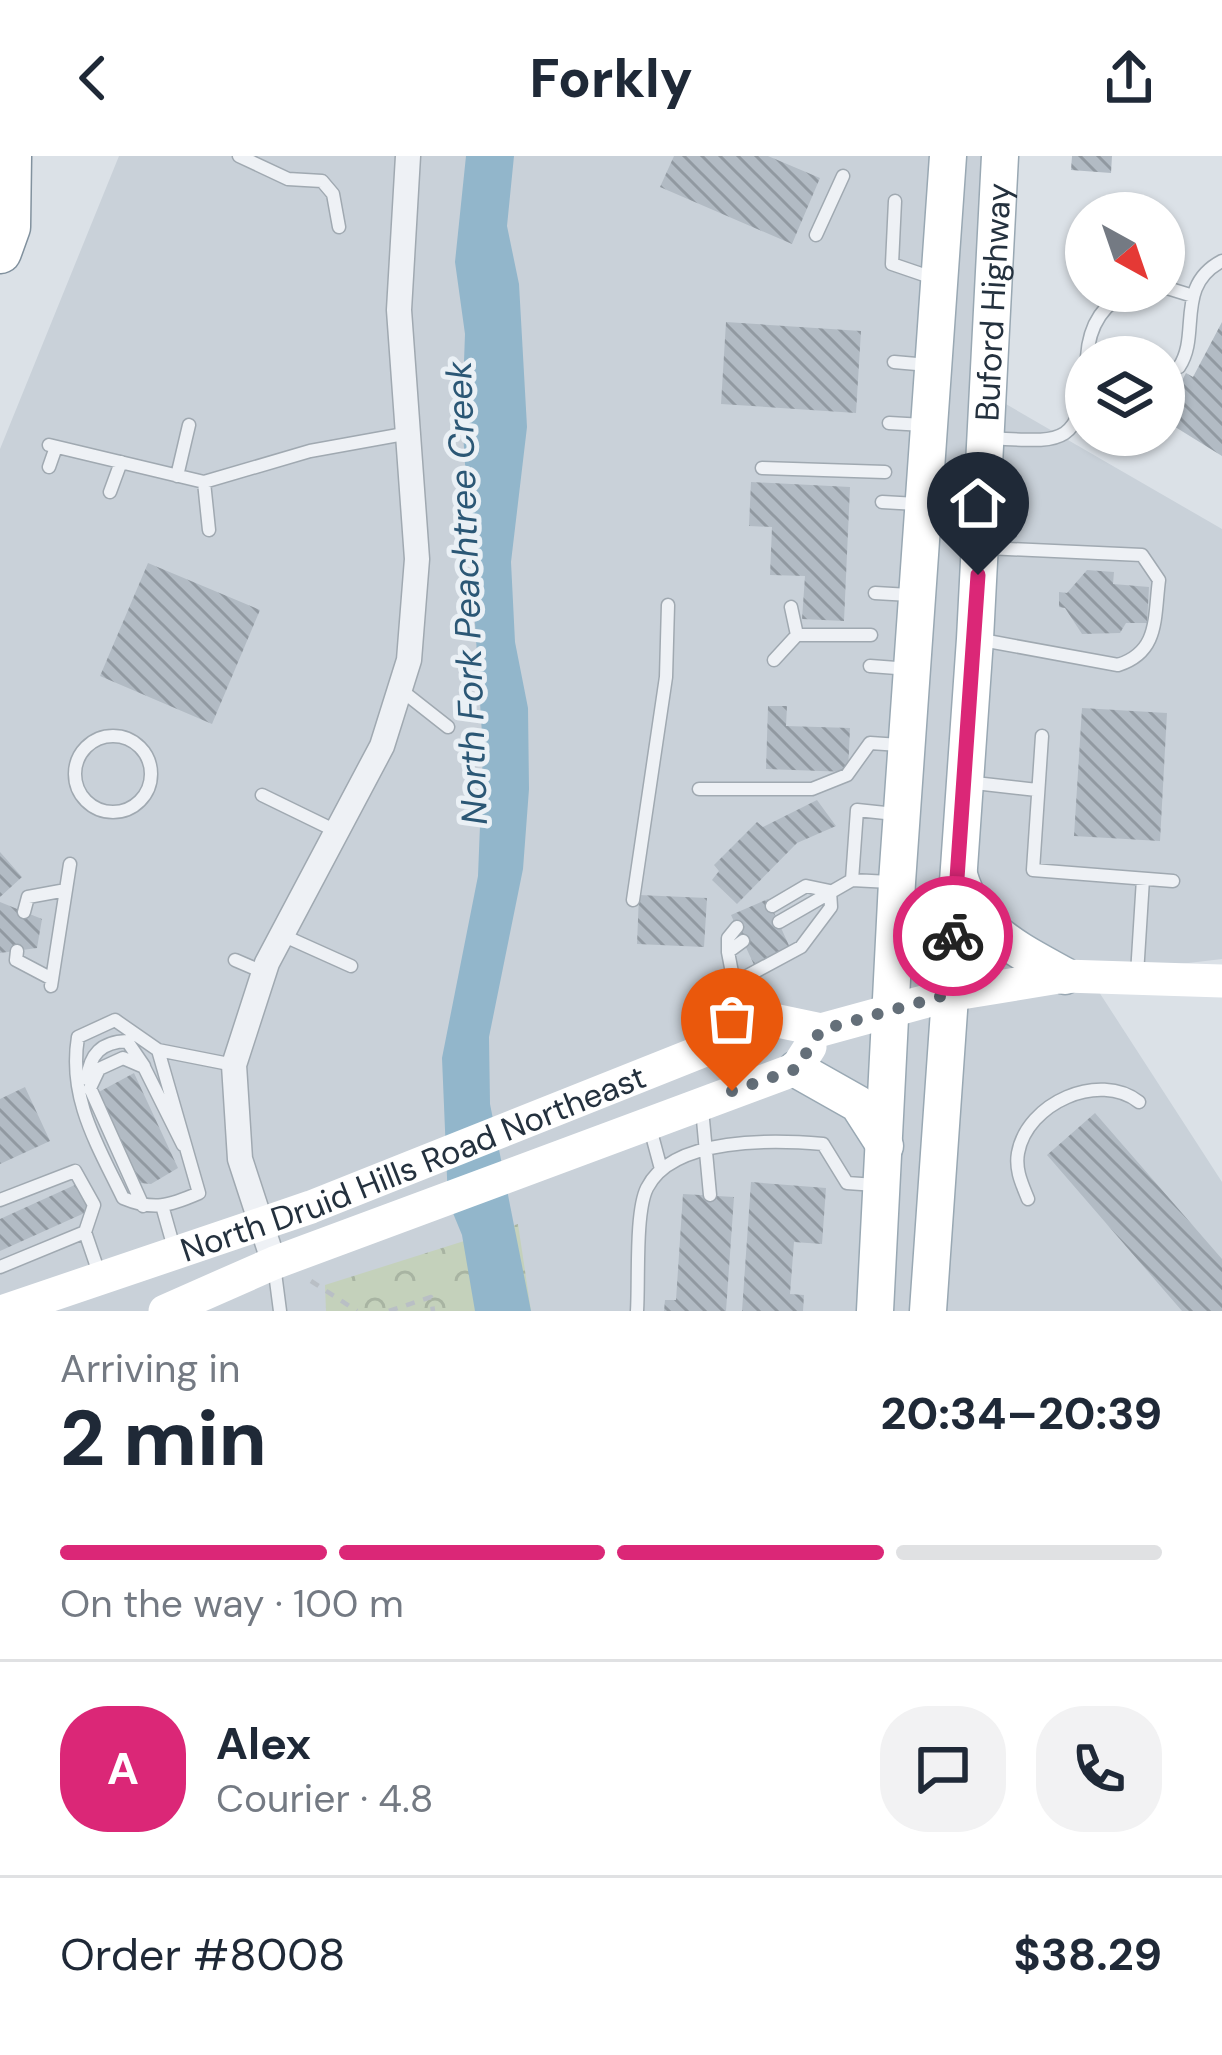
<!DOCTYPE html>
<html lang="en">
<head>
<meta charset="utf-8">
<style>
	:root { --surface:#fff; --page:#f2f2f3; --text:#1f2937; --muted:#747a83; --line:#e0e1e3; --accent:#db2777 }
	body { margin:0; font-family:"DM Sans",sans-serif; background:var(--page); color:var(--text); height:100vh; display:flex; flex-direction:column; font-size:45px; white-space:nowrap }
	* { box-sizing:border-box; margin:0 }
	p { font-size:39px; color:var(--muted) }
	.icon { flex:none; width:66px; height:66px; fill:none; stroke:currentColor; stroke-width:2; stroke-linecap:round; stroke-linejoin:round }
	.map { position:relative; height:1155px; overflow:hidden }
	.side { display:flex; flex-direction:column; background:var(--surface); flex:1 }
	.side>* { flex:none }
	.needle { width:78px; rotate:140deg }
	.fabs { position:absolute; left:1065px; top:36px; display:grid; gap:24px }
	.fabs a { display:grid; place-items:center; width:120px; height:120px; border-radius:50%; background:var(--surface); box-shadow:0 3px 9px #0004; font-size:60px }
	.pin { position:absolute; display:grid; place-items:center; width:102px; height:102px; color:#fff; margin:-123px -51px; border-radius:50% 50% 50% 0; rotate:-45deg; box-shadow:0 0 12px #0007 }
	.pin .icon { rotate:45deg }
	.courier { position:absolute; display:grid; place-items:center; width:120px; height:120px; margin:-60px; border:9px solid #db2777; border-radius:50%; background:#fff; color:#222; box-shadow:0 3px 15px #0007 }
	.head em { font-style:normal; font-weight:800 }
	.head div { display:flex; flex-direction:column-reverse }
	.head { display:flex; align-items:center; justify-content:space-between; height:204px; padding:0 60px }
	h1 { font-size:78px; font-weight:800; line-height:90px }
	.bar { display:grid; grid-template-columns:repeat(4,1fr); gap:18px 12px; align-content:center; height:144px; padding:0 60px }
	.bar i { height:15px; border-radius:9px; background:var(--line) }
	.bar .on { background:var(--accent) }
	.bar p { grid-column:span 4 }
	.line { display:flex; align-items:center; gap:30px; padding:0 60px; border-top:3px solid var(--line) }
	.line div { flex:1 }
	.round { display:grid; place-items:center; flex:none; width:126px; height:126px; border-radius:48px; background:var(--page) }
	header { display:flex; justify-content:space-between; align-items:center; height:156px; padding:0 60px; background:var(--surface); font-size:54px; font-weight:800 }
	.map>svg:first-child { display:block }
	.built { fill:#c9d1d9 }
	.park { fill:url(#park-crowns) }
	.water { fill:#92b6cb }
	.building { fill:url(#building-back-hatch) }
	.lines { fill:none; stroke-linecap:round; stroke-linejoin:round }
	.lane-casing { stroke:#a0a9b1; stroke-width:15 }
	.street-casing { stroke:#a0a9b1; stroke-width:27 }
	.primary-casing { stroke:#99a8b3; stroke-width:39 }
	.highway-casing { stroke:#81919e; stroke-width:45 }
	.path { stroke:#b9bfc5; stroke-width:4.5; stroke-dasharray:9 9; stroke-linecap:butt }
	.lane { stroke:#eef1f5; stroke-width:12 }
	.street { stroke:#eef1f5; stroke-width:24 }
	.secondary { stroke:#fff; stroke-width:33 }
	.primary { stroke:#fff; stroke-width:36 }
	.highway { stroke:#fff; stroke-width:42 }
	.done { stroke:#646f79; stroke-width:12; stroke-dasharray:0 21.6 }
	.route { stroke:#db2777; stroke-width:15 }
	.labels { text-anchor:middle; stroke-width:10; stroke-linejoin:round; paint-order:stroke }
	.street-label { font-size:33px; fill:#24313e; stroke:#eaf0f5 }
	.water-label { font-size:36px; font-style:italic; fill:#2b5775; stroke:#eaf0f5 }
</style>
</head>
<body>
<header><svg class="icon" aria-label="back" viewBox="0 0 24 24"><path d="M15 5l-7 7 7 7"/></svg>Forkly<svg class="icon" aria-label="share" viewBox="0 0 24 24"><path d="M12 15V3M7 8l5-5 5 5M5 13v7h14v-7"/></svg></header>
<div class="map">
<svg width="1222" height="1155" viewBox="0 0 1222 1155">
	<defs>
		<pattern id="park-crowns" width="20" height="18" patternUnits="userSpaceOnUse" patternTransform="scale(3)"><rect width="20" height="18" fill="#c4d1bb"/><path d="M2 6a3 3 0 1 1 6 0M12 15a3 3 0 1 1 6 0" fill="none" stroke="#a8b4a2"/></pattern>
		<pattern id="building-back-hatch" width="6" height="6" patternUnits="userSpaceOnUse" patternTransform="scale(3)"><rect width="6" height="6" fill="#b2bbc4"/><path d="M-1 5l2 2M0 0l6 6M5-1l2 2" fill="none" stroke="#9199a1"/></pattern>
	</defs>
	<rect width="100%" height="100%" fill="#dbe1e7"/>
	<path class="built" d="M119 0H991L978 232 1222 373V803L1088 819 1222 1026V1155H0V293Z"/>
	<path class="park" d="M518 1068 531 1155H326L325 1129Z"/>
	<path class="water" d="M466 0H514L507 70 519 128 527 271 511 406 515 486 528 552 529 633 523 713 489 881 490 948 531 1155H475L462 1079 448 1045 442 902 478 720 483 594 462 260 465 178 455 106Z"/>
	<path class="building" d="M674 0H768L820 22 792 88 660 31Z
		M1072 0H1112L1111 17 1071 14Z
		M726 166 861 175 856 257 721 248Z
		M1222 166V300L1172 269 1185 243 1175 238 1186 217 1193 221Z
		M751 326 850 331 844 465 802 463 805 420 770 419 772 371 749 370Z
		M148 407 260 454 212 568 100 520Z
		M1087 414 1114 416 1113 428 1149 431 1147 467H1126L1120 477 1082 478 1065 452 1059 451V436L1067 437Z
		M768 550H787L786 570 850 572 848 616 766 613Z
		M1082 552 1167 557 1160 685 1074 680Z
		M817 644 836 670 797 687 737 748 712 724 719 715 714 709 757 666 763 671Z
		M0 696 22 721 0 741Z
		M639 739 707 742 704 791 637 788Z
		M768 743 791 794 755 811 731 759Z
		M0 746 42 763 37 792 0 797Z
		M134 917 178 1012 151 1028 140 1027 131 1013 97 937Z
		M25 931 50 985 0 1008V943Z
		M1095 957 1222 1103V1155H1182L1047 999Z
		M751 1026 826 1032 822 1088 794 1086 790 1138 804 1139 803 1155H742Z
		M77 1028 89 1055 0 1095V1063Z
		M683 1038 734 1041 726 1155H664L665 1144H676Z"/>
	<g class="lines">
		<g class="lane-casing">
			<path id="lane" d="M239 0 288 23 322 25 333 38 339 71
				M895 45 892 108 933 122
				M816 79 843 20
				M1164 131 1193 140
				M1087 201C1089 171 1102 147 1131 135
				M894 206 928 209
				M1179 211C1201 179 1174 130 1222 105
				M889 267 924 269
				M988 282C1057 285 1080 294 1086 216
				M49 289 204 326 310 295 404 278
				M49 311 56 291
				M762 312 885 316
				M177 320 189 269
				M204 326 209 374
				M110 336 121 306
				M882 346 917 348
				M875 437 910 439
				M791 451 797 479
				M982 484 1118 509C1159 496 1154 463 1159 424L1142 399 987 392
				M774 504 797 479H871
				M870 510 910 513
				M401 534 448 571
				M75 618a38 38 0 1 1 76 0a38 38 0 1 1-76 0Z
				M1042 580 1033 714 1173 725
				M966 626 1037 634
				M699 633H812L847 619 870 587 900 589
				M262 639 336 675
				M852 724 857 654 895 658
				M633 744 666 521 668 449
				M24 756 28 741 66 734
				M779 766 852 724 890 726
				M282 779 351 810
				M17 795 16 804 52 823
				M728 796V782L737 771
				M235 804 263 816
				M1137 818 1143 723
				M734 827 728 796 743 785
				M51 830 70 708
				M747 876 734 827 801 791 831 751 830 735 806 730 772 750
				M158 894 199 1037C169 1050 154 1055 123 1042 97 988 68 942 78 881L115 864 158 894 234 909
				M87 923C90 898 101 886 127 885L144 910
				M702 953 710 1039
				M650 972 661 1013
				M1028 1043C1022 1028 1015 1014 1018 997 1027 947 1099 915 1139 946
				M0 1044 75 1015 94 1049 85 1076 100 1120
				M143 1050 90 932 99 913 123 902 144 911 183 989
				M163 1053 174 1092
				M274 1109 280 1155
				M0 1111 85 1076
				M637 1155C639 1125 635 1056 647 1032 673 980 776 984 823 988L847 1027 876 1029"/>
		</g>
		<g class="street-casing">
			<path id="street" d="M274 1107 240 1003 234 909 267 807 382 590 409 504 417 403 399 154 408 0"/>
		</g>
		<g class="primary-casing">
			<g id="primary">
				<path d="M959 719C975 775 1017 793 1065 820"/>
				<path d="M796 913 858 948 885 990"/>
				<path d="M875 1155 897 726 948 0"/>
				<path id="s2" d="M928 1155 975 483 1000 0"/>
			</g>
		</g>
		<g class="highway-casing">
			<path id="highway" d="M0 96 9 71 10 0"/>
		</g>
		<path class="path" d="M311 1125 357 1155
			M389 1155 431 1141 433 1155"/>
		<use href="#lane" class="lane"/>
		<use href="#street" class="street"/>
		<g class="secondary">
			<path id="s1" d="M4 1155 311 1051 778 865 821 874 949 839 1065 820 1222 825"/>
			<path d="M165 1155 274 1107 796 913 810 891"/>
		</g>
		<use href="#primary" class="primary"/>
		<use href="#highway" class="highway"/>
	</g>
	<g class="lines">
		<path class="done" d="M732 935 796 913 821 874 949 838 953 780"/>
		<path class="route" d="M953 780 978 419"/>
	</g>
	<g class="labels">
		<g class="street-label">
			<text dy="12" stroke="none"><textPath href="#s2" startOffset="1011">Buford Highway</textPath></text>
			<text dy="12" stroke="none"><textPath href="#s1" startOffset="435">North Druid Hills Road Northeast</textPath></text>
		</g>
		<g class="water-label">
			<text transform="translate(466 437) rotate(-92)" y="13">North Fork Peachtree Creek</text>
		</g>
	</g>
</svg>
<div class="fabs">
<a><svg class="needle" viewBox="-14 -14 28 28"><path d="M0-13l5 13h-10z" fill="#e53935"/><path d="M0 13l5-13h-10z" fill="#747a83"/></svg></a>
<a><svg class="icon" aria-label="layers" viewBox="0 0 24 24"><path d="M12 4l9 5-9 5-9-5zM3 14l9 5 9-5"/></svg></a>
</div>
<div class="pin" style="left:732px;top:935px;background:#ea580c"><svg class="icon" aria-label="bag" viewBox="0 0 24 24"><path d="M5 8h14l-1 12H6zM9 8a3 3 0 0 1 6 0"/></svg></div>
<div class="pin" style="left:978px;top:419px;background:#1f2937"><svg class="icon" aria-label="home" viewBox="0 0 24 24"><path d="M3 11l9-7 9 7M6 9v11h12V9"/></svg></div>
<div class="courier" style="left:953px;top:780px"><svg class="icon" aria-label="bike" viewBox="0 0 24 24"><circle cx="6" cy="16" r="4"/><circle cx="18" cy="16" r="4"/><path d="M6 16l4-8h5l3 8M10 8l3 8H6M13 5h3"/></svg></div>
</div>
<section class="side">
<div class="head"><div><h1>2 min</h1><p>Arriving in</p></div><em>20:34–20:39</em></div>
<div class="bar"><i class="on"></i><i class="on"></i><i class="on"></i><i></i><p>On the way · 100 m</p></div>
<div class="line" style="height:216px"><b class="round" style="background:var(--accent);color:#fff">A</b><div><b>Alex</b><p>Courier · 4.8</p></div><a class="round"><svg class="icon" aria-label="chat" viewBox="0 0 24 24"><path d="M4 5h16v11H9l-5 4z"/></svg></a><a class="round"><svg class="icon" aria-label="phone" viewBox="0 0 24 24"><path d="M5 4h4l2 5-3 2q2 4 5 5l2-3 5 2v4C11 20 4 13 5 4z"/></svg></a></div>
<div class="line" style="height:156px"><div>Order #8008</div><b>$38.29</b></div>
</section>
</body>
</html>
